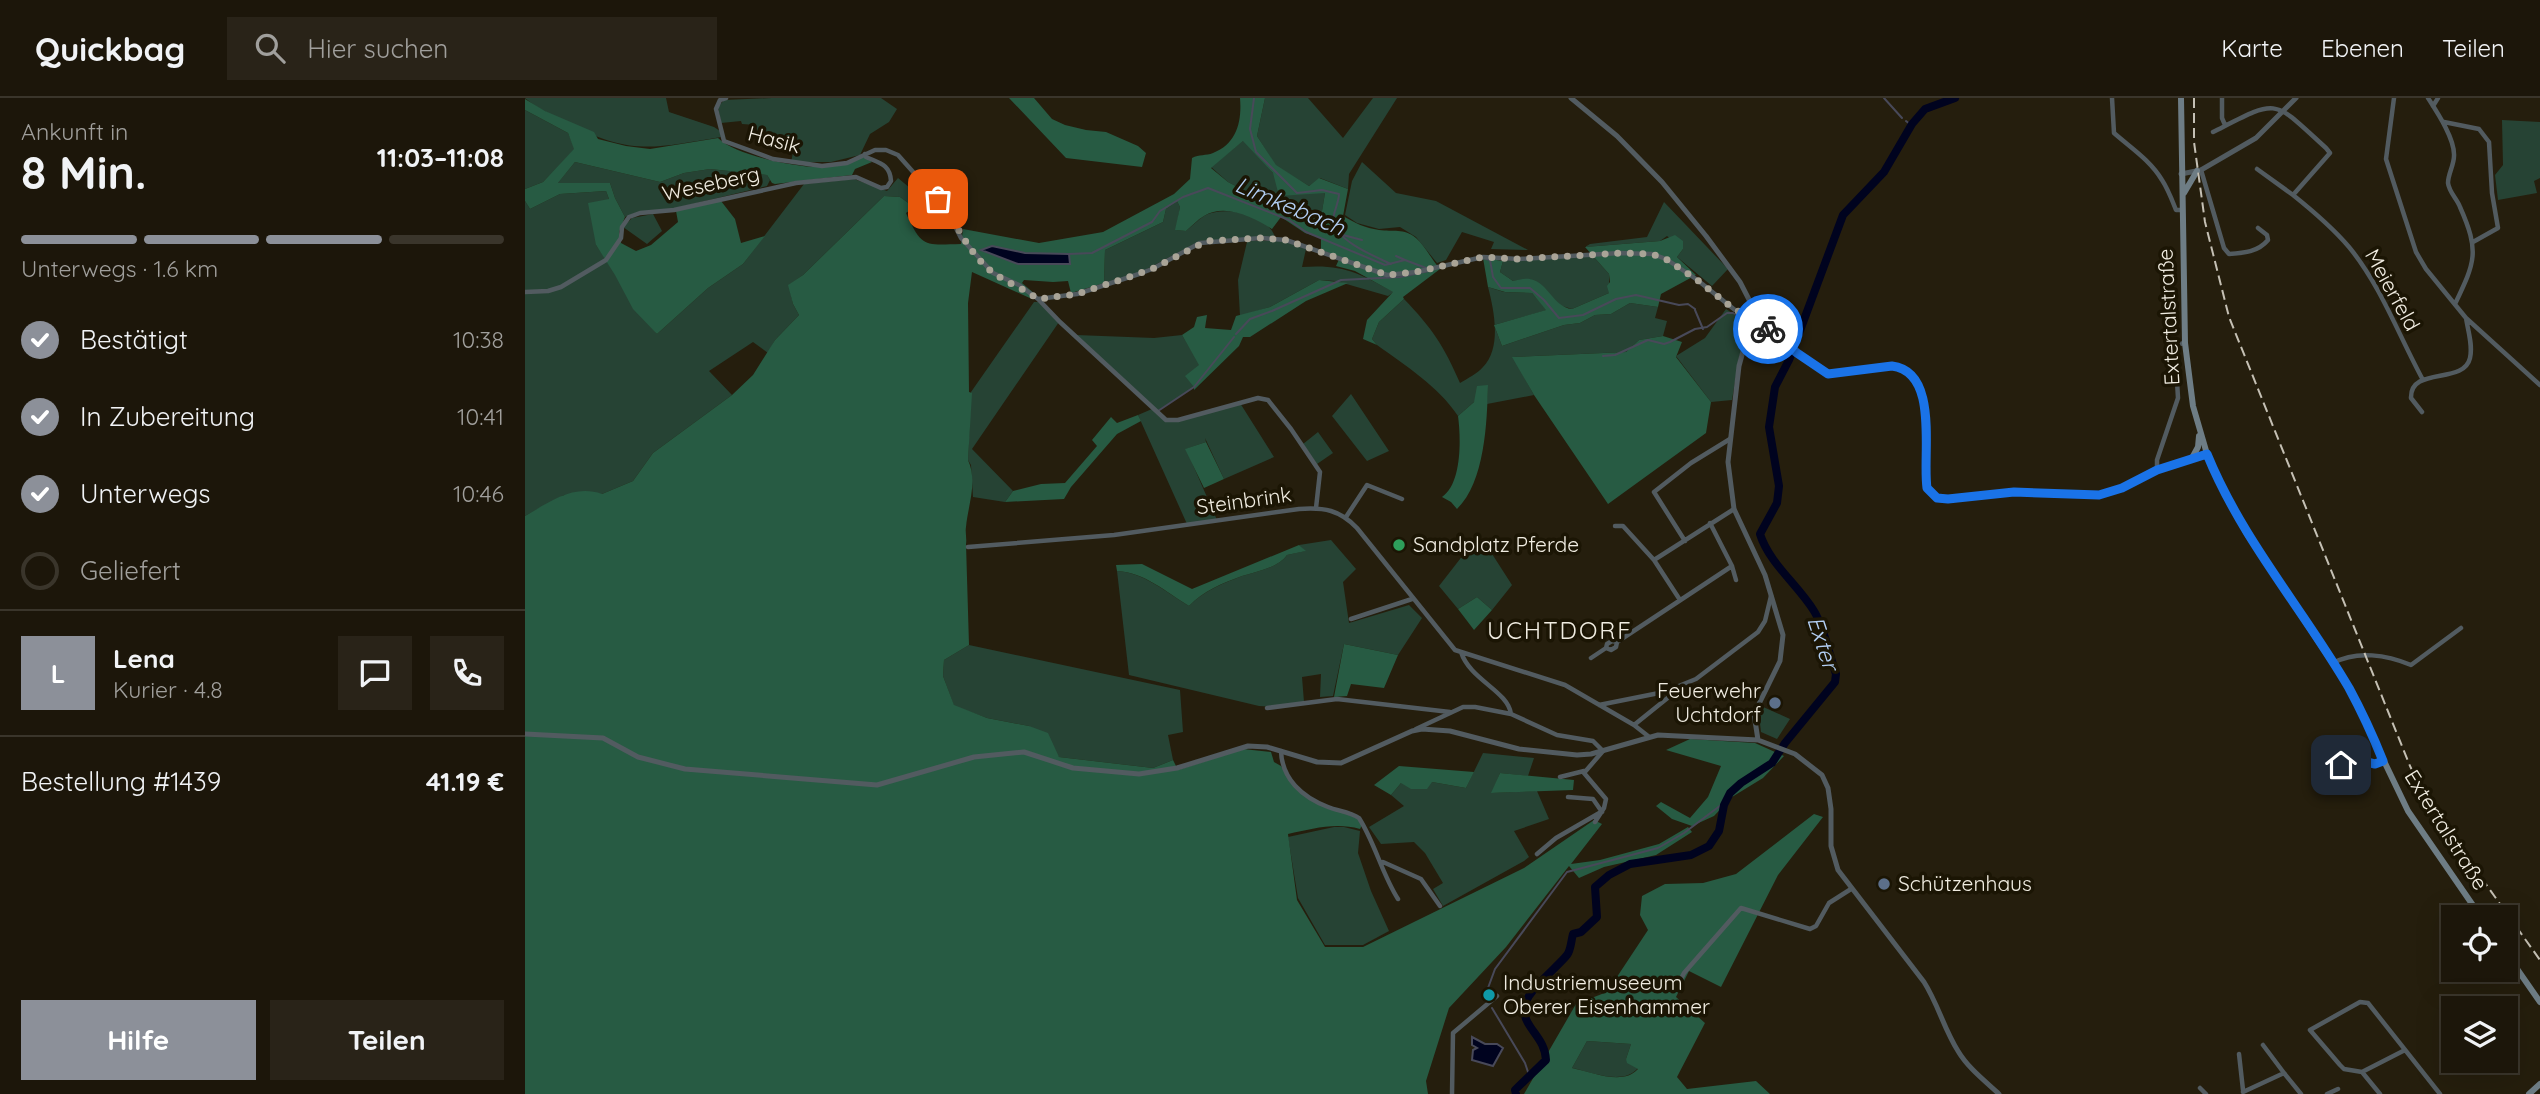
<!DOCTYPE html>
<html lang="de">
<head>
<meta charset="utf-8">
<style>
	:root { --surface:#1c160a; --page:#292318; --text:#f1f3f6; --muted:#a09f9c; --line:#3a352b; --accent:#8c9099 }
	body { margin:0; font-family:Quicksand,sans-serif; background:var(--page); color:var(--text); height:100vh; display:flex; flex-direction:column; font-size:26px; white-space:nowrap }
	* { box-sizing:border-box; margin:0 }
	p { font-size:23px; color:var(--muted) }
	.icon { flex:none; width:38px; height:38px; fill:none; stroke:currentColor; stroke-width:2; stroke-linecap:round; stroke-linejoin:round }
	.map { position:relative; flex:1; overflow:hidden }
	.panel { display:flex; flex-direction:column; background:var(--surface); width:525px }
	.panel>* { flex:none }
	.buttons { position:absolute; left:1916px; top:807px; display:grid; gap:14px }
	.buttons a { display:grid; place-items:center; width:77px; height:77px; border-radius:0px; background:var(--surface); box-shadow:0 7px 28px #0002,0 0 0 2px var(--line); font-size:35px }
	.pin { position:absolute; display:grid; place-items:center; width:60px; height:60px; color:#fff; margin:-30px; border-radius:14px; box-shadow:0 4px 10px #0006 }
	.courier { position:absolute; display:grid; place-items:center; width:70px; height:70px; margin:-35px; border:5px solid #1a73e8; border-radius:50%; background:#fff; color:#222; box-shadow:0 2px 9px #0007 }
	.headline em { font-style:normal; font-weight:700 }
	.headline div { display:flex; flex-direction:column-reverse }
	.headline { display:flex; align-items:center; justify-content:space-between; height:119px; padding:0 21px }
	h1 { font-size:46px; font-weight:700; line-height:52px }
	.bar { display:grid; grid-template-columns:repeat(4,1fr); gap:10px 7px; align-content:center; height:84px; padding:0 21px }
	.bar i { height:9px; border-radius:5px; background:var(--line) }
	.bar .on { background:var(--accent) }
	.bar p { grid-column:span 4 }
	.line { display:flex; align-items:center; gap:18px; padding:0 21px; border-top:2px solid var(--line) }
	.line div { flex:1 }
	.round { display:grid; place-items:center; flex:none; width:74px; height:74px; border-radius:0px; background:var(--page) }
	ol { padding:0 21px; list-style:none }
	li { display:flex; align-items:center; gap:21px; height:77px }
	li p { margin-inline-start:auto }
	li .icon { padding:7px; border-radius:50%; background:var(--accent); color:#fff; stroke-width:4 }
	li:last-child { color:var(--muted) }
	li i { width:38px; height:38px; border:4px solid var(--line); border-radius:50% }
	.action { display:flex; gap:14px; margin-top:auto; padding:14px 21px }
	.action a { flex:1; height:80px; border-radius:0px; background:var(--accent); color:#fff; font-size:28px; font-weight:700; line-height:80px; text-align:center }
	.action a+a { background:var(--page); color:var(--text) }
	header { display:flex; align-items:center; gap:42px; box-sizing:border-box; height:98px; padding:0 35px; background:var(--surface); border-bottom:2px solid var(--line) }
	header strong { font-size:33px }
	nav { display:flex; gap:38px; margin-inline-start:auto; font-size:24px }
	.search { width:490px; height:63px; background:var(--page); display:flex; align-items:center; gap:18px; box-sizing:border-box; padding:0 24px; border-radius:0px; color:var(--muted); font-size:26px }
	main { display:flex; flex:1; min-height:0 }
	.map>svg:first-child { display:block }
	.green { fill:#264334 }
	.forest { fill:#275b43; fill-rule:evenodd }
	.water { fill:#00031f; stroke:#484959; stroke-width:2 }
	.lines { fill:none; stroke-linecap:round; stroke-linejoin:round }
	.stream { stroke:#484959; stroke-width:2 }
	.river { stroke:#00031f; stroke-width:8 }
	.minor { stroke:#525b60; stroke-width:4.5 }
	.tertiary { stroke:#525b60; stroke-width:5 }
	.secondary { stroke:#6e7d85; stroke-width:6 }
	.rail { stroke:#c5c0b4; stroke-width:2; stroke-dasharray:10 5; stroke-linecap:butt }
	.done { stroke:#a9a497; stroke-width:7; stroke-dasharray:0 12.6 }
	.route { stroke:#1a73e8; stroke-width:9 }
	.leisure-dot { fill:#2e9e5b; stroke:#1b1504; stroke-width:2.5 }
	.service-dot { fill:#5c6f8a; stroke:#1b1504; stroke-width:2.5 }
	.culture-dot { fill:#0f9aa8; stroke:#1b1504; stroke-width:2.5 }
	.labels { text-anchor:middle; stroke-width:7; stroke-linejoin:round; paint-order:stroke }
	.street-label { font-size:21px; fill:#f0ece1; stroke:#1b1504 }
	.poi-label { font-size:21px; fill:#f0ece1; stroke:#1b1504; text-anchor:start }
	.water-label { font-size:23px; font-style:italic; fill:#b3cff4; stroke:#1b1504 }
	.quarter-label { font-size:24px; letter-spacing:2px; fill:#f0ece1; stroke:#1b1504 }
</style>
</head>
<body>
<header>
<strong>Quickbag</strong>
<div class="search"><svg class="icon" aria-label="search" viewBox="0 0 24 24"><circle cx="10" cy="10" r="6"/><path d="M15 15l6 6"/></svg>Hier suchen</div>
<nav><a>Karte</a><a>Ebenen</a><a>Teilen</a></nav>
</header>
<main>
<section class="panel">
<div class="headline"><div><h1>8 Min.</h1><p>Ankunft in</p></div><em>11:03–11:08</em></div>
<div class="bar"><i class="on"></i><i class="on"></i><i class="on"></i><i></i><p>Unterwegs · 1.6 km</p></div>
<ol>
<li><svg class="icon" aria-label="check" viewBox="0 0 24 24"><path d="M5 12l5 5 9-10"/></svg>Bestätigt<p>10:38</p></li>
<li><svg class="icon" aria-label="check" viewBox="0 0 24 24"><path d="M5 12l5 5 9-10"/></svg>In Zubereitung<p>10:41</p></li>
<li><svg class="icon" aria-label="check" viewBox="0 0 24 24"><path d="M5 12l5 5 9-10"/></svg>Unterwegs<p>10:46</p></li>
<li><i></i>Geliefert</li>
</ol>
<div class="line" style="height:126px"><b class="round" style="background:var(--accent);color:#fff">L</b><div><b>Lena</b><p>Kurier · 4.8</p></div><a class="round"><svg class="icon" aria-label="chat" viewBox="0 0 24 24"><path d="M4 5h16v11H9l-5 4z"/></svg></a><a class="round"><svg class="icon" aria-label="phone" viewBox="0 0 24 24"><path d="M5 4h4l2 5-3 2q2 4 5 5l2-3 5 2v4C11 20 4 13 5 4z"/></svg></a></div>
<div class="line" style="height:91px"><div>Bestellung #1439</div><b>41.19 €</b></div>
<div class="action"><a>Hilfe</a><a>Teilen</a></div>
</section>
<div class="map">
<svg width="2015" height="996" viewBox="0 0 2015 996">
	<rect width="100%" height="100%" fill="#251e0d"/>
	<path class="green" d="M0 0H141L144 14 189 29 195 33 196 39C128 50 107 58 42 25 28 17 11 10 0 0Z
		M247 0H356L372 11 364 24 345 36 335 57 306 64H266L269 50 233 35 231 27 217 26 216 23 196 25 193 9 199 2Z
		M740 0H783L818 40 848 0H872L824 76 823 91 795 80 784 88 751 68 732 38Z
		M0 12 43 35 50 51 18 84 0 91Z
		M1977 22 2015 24V80L2009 83 2012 95 1973 102 1970 77 1978 67Z
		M719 42 748 75 800 95 794 132 703 84 686 69Z
		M50 64 135 84 159 75 185 71 242 77 245 82 242 88 151 110 110 115 100 119 90 100 85 85 32 86Z
		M837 64 871 95 911 103 1003 152 966 151 969 144 937 134 921 162 912 165 891 139 875 129 854 131 832 125 820 117 827 83Z
		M373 80 385 90 399 98 389 109 375 99 359 98 278 177 264 187 268 206 274 217 250 242 243 255 228 244 184 273 207 297 128 355 108 383 77 396 39 397 0 418V103L5 111 35 96 81 93 84 101 71 147 132 236 183 190 218 166 279 86 329 81 362 93Z
		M652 103 655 109 651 132 661 133C667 128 673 122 679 118 698 107 743 116 750 139L675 143 616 174 579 185 580 152 638 124 641 111Z
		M1139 104 1203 171 1187 188 1152 159 1158 151 1142 138 1135 143 1060 149 1065 146 1122 139Z
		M128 116 137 133 122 146 98 129 107 120Z
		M727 143H758L781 151 777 169C819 166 833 175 869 194L863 198 811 183 794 182 745 209 715 218 713 182 722 144Z
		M1068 158 1084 176V195L1047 211 1034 207 1005 181 988 183 975 174 978 163Z
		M963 189 979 194 1007 195 1022 212 969 227 977 248 1039 227 1055 225 1070 217 1086 216 1105 205 1133 209 1130 220 1142 223 1138 238 1114 242 1101 254 988 259 1009 297 962 306 963 287 949 304 933 318C913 288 881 268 852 247L847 241 854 224 879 201C907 230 919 248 935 285 943 280 952 276 958 269 977 250 969 212 963 189Z
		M509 204H513L534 224 447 351 488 393 480 404 448 399 446 367 443 362 446 294Z
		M1201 211 1227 228 1214 259 1207 302 1186 304 1151 258 1180 240Z
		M551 237 629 240 657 237 675 267 669 289 632 313Z
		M826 296 864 353 842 363 807 318Z
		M715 305 749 359 699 381 680 340 681 344 661 351 692 422 662 426 613 317 627 311 643 323Z
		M793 334 808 355 792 366 778 346Z
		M806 442 831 471 818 484 824 525 884 507 897 520 873 557 819 546 808 598 795 599 796 576 777 579 779 604 749 609 734 608 604 577 592 473C618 474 641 494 664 508 678 493 699 485 717 478 732 473 753 470 762 457L780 453 774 447Z
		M960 445 987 487 967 512 952 499 933 511 914 488 942 452 946 456Z
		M444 547 655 592 658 634 643 637 648 662 628 670 534 659 504 628 462 620 429 608 418 578 419 562Z
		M1236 608 1265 621 1252 641 1236 634 1234 617Z
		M958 655 1009 660 1003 678 975 675 967 695 1012 693 1024 721 989 733 1004 759 999 763 918 808 908 791 918 785 900 755 889 744 856 746 844 729 879 708 866 697 876 685 907 684 941 690Z
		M809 729H819L835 733 833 755 846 793 864 833 838 847H800L773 800 763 739Z
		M1062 943 1106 946 1101 961 1113 970C1098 988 1067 974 1047 970Z"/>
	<path class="forest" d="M484 0H509L527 21 540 27 561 32 581 34 613 48 621 55 617 69 541 60Z
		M715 0H740L732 38 751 67 784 88 794 80 823 91 818 118C830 125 840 130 854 132 868 134 879 130 891 140 900 148 907 162 915 171L878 199 879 201 854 224 847 241 852 247 838 241 842 222 868 194 830 173 811 168 815 159 796 152V140L780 135 756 119 747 131C728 119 700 105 679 118 672 122 667 128 661 133L650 132 655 109 652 103 641 111 638 124 580 152 579 185 546 195 543 183 528 184 499 182 497 185 510 196 507 201 447 174 443 205 444 294 447 295 443 362C453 384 443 407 441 429 440 435 442 440 441 446L444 547 419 562 418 578 429 607 462 620 504 628 523 635 534 659 628 670 648 662 653 672 718 651 746 654 749 664 756 668 764 681 787 702 834 721 837 727 835 731C810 724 787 731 763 736L772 802 800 849H838L999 770 1069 722 1077 726 1046 766 1075 762 1134 746 1163 729 1167 734 1131 757 1079 769 1054 780 1044 768 981 849 924 910 901 983 903 996H0V418C25 404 48 386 77 396L108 383 128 355 207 297 228 277 250 242 274 217 268 206 263 187 278 177 359 98 375 99 389 109 381 115C397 150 399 147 436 146L438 131 514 145 578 134 649 96 665 81 667 60C674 56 681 58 688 55 712 46 717 23 715 0ZM718 43 748 75 754 98 800 95 794 131 703 84 686 70Z
		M0 1 20 13 69 34 73 41 101 48 125 51 193 40C210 57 271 70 296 69 309 69 325 62 338 59L347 64 330 71 327 77 250 86 247 85 242 77 185 71 159 75 135 84 50 64 33 85H85L90 100 100 119 94 134 96 145 111 153 126 147 153 124 151 113 196 103 210 121 216 145 240 138 218 166 183 190 132 236 108 211 90 177 71 147 63 105 84 101 81 93 35 96 5 111 0 103V91L18 84 49 51 43 35 0 12Z
		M1150 137 1158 143V151L1152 159 1171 177 1136 196 1133 209 1105 205 1086 216 1070 217 1055 225 1039 227 977 248 969 227 1021 212 1007 195 980 194 963 189 958 160 978 163 975 174 988 183C993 182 1000 180 1005 181 1024 185 1028 209 1047 211L1084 195 1082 188 1085 184 1084 176 1060 149 1135 143Z
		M794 182 823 185 781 203 725 239H718L714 248 669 292V289L660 278 674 267 657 237 669 229 672 219 682 217 680 230 706 232 711 218 745 209Z
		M1138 238 1157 244 1151 259 1186 304 1181 335 1083 406 1009 297 987 259 1101 254 1114 242Z
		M963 287C962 324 960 384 932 411L926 404 917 399C937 386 936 340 933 318L949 304 952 288Z
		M613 317 616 323 592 336 546 389 539 401 480 404 488 393 516 386 540 385 572 348 567 342 586 319 592 325Z
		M681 344 699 381 679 390 660 351Z
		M774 447 781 453 762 457C753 470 732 473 717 478 698 485 678 493 664 508 641 494 619 474 592 473L591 467 617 466 667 491Z
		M952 499 967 512 949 532 933 511Z
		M819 546 873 557 859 590 826 586 822 598 809 599Z
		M1165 641 1230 645 1259 658 1238 680 1207 699 1189 718 1167 728 1147 721 1131 708 1136 704 1165 720 1183 699 1196 668 1141 652Z
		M874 668 949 674 941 690 907 684 902 691H886L876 685 866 697 849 687Z
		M975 675 1049 682 1048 692 966 695Z
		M1289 716 1298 719 1253 777 1196 889 1164 873 1151 899 1180 925 1152 979 1162 991 1231 983 1245 996H999L1051 906 1082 894 1123 832 1115 817 1117 798 1140 786 1178 785 1211 776ZM1062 943 1106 946 1101 961 1102 965 1113 971C1098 988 1067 974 1047 970Z"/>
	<path class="water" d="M467 148 500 155 544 156 545 166H493L456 152Z
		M947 939 960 946H972L978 950 968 968 947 962 948 952 952 950 947 947Z"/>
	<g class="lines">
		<path class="stream" d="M729 0 725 31 731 54 772 95 797 92 814 96C814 104 808 115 808 123 810 142 851 159 866 166
			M1359 0 1377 20
			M1381 23 1386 27
			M818 137 837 142
			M544 156 567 155 627 124 635 113 658 99 683 90 764 122 781 134 860 167 880 162 901 170
			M871 158 880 162
			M961 161 965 162 968 179 976 190H1005L1019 202 1034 220 1058 217 1091 201 1111 197 1154 207 1163 206 1170 211
			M1170 212 1178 231
			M1233 230 1265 258
			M711 236 725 221 747 213 816 182 875 179 904 173
			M1078 258 1090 257 1123 242 1139 246 1145 244 1170 231 1182 229 1202 215H1208L1227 226
			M633 313 669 289 709 239
			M962 902 959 894 963 890 970 871 1042 774 1133 750 1159 735 1200 704
			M967 910 1000 965 1004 977"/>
		<path class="river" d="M991 996 990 992 994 988 1021 962C1020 939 1000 931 999 912 998 895 1032 870 1042 857 1046 852 1046 843 1048 836L1056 834 1072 819 1070 789 1084 777 1105 766 1166 757 1184 748 1194 733 1199 707 1205 695 1216 685 1247 665 1260 645 1310 584 1311 576C1304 557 1300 531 1289 513 1273 487 1244 465 1235 436L1252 405 1254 388 1244 329 1250 289 1264 262 1318 117 1359 74 1387 26 1400 11 1430 0"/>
		<path class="minor" d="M201 0 195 2 191 11 199 43 248 61 297 68 322 65 350 52H361L373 57 421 111 436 140 468 175 494 187 513 201 535 224 641 322H653L733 300 743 302 766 331 795 374 791 410
			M1587 0 1589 35C1606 50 1625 62 1637 82 1643 91 1647 102 1651 112H1657
			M1697 0V20L1700 27
			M1869 0 1861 61 1891 154 1901 171 1941 220 2015 287
			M1903 0C1912 14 1930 41 1929 58 1929 67 1923 76 1923 85 1924 94 1932 101 1935 109 1955 154 1950 164 1930 206
			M1908 8 1913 0
			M1919 24 1954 31 1964 44 1967 95 1973 130 1948 144
			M1688 34C1755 0 1746 0 1801 50L1805 55 1768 97C1788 113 1807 129 1824 149 1856 188 1874 238 1898 282
			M1732 71 1768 97
			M1676 72 1699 150 1704 156C1719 155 1733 154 1743 142L1742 137 1733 130
			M0 194 23 193 36 189 81 162 96 140 97 129 104 119 115 115 149 112 271 85 331 79 356 90 362 89 366 83C365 66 354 65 341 59L340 56
			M513 201 552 196 614 176 627 171 675 145 736 140 761 142 862 177 891 174 958 159 994 161 1095 155 1127 156 1141 161 1171 181 1210 212 1234 221
			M1897 314 1886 300C1885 268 1939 287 1945 260 1948 247 1943 233 1941 220
			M1632 372V362L1653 300 1651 266 1642 252 1643 248 1660 245
			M821 419 842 387 877 401
			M1185 425 1207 468 1211 482
			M1090 428H1098L1129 462 1155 502
			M1160 443 1129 394 1166 365 1205 341
			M443 449 589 437 774 411C799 409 815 412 832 430L930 552 1040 587 1109 627 1123 638
			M1129 462 1209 411
			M826 521 887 501
			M1092 544 1091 549 1086 552 1081 550 1082 546 1087 543 1092 544 1207 468
			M936 554C945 582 983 593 986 616
			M1066 560 1081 550
			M1808 565C1832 552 1862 557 1886 567L1936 530
			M1074 607 1139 594 1171 581 1233 534 1240 523 1246 498
			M742 610 812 601 925 614
			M1109 627 1155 590
			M891 631 938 609H950L986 616 1032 637 1068 643 1078 653 1059 675 1081 701 1079 710 1070 724
			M756 653C757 681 777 699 803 709 813 713 825 714 834 720 850 745 857 776 873 801
			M1035 679 1059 673
			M1791 680 1825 660 1850 666 1859 663
			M1043 699 1068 701 1077 714
			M1012 756 1031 740 1076 714
			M858 764 896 781 915 808
			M1155 893 1151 891 1159 875 1216 810 1285 831 1291 828 1304 805 1326 791
			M1738 947 1759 975
			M1714 956 1718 992
			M1837 974 1880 952
			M1675 990 1681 996
			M1718 994 1759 975 1776 996
			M927 996 928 935 972 898
			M1802 996 1813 991
			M1855 996 1837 974 1819 971 1815 967 1785 932 1835 904 1843 905 1915 996"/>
		<path class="tertiary" d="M1046 0 1092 38 1137 84 1181 138 1215 184 1234 221 1262 248 1303 276 1367 268C1413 273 1399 356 1401 387 1405 397 1412 401 1423 401L1489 394 1574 397 1597 390 1632 372 1682 356
			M1656 76 1676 72 1731 40 1771 0
			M0 636 78 640 113 659 160 671 352 687 449 659 499 654 548 670 614 676 652 670 723 648 742 649 792 664 816 665 887 633 897 631 925 633 994 651 1052 657 1066 656 1133 637 1233 642 1270 656 1297 677 1303 690 1306 711V748L1313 772 1399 884C1413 906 1419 931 1433 953 1443 970 1460 983 1474 996
			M1233 642 1229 616 1255 563 1258 537 1240 477 1209 411 1203 364 1214 268 1220 246 1234 221"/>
		<path class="secondary" d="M1656 0 1660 245 1668 308 1682 356 1700 397 1722 436 1823 588 1883 713 1956 819
			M1659 95 1672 73
			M1667 360 1673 349 1674 338
			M1981 855 2015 904
			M2004 996 2015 986"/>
		<path class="rail" d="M1669 0V44L1680 124 1704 219 1885 668 1903 705 2015 862"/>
	</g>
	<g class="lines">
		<path class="done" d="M413 101C433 125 443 157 470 176 483 185 499 191 513 201L552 196 601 180 627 171 682 143 736 140 761 142 862 177 891 174 958 159 994 161 1095 155 1127 156 1141 161 1171 181 1210 212 1234 221 1243 231"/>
		<path class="route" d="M1243 231 1272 255 1303 276 1367 268C1415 274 1397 357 1402 390L1412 400 1423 401 1489 394 1574 397 1597 390 1632 372 1682 356C1717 442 1778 511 1824 590 1837 614 1848 638 1858 663L1850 666 1825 660 1816 667"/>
	</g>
	<circle class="leisure-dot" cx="874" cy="447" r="7"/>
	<g class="service-dot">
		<circle cx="1250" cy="605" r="7"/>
		<circle cx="1359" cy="786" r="7"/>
	</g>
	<circle class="culture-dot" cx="964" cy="897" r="7"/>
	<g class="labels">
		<g class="street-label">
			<text transform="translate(249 42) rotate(15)" y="7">Hasik</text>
			<text transform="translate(186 86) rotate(-12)" y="7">Weseberg</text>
			<text transform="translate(1867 192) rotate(61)" y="7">Meierfeld</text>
			<text transform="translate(1644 219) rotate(-93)" y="7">Extertalstraße</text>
			<text transform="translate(719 403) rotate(-8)" y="7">Steinbrink</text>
			<text transform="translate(1921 732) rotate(58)" y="7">Extertalstraße</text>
		</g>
		<g class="poi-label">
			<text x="888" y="454">Sandplatz Pferde</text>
			<text x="1236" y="600" text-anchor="end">Feuerwehr<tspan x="1236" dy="24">Uchtdorf</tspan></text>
			<text x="1373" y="793">Schützenhaus</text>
			<text x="978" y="892">Industriemuseeum<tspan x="978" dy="24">Oberer Eisenhammer</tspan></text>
		</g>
		<g class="water-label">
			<text transform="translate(765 108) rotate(23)" y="8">Limkebach</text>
			<text transform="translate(1298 545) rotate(72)" y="8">Exter</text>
		</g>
		<g class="quarter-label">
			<text x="1035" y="541">UCHTDORF</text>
		</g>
	</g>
</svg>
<div class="buttons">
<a><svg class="icon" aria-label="locate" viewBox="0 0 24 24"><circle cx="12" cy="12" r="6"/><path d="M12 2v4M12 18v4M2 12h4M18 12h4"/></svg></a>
<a><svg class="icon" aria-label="layers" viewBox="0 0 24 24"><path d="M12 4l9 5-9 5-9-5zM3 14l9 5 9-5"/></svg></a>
</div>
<div class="pin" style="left:413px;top:101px;background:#ea580c"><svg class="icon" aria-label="bag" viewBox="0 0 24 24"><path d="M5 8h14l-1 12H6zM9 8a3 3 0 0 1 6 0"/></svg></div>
<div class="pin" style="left:1816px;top:667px;background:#1f2937"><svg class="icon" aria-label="home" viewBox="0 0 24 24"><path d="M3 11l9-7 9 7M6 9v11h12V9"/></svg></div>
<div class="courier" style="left:1243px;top:231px"><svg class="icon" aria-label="bike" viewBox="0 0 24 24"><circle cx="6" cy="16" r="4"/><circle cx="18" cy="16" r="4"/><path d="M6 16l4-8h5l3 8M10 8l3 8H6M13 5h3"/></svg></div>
</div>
</main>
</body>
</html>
